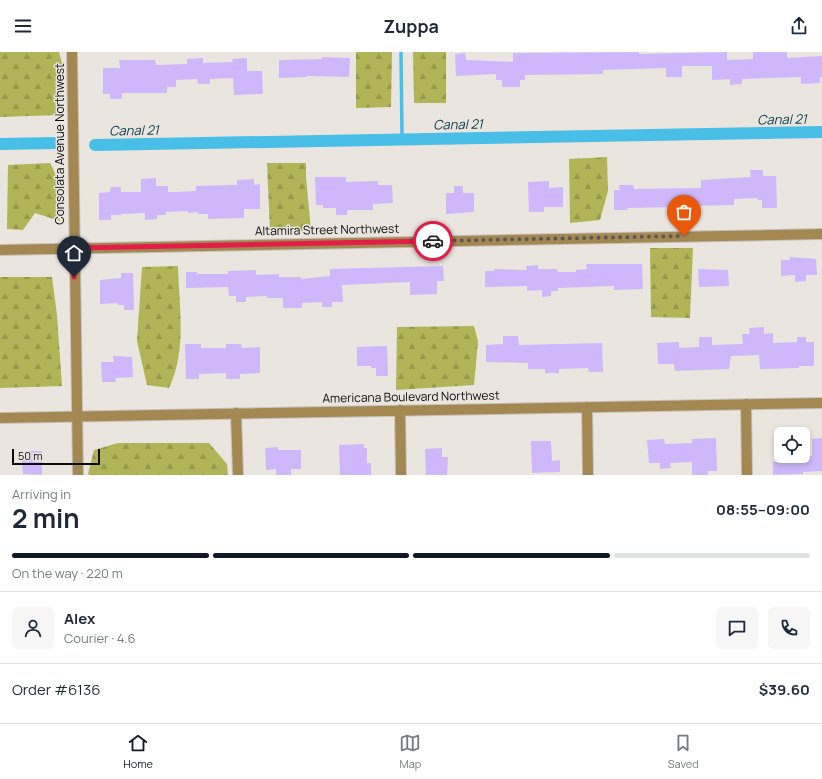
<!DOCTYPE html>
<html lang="en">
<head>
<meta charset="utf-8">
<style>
	:root { --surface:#fff; --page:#f6f6f7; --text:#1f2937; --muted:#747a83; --line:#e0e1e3; --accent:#111827 }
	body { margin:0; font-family:Manrope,sans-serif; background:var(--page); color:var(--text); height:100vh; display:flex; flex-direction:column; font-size:15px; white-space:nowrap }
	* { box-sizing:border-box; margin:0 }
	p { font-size:13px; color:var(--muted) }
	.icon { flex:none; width:22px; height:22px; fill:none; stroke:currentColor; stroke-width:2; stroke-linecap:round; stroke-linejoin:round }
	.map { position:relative; height:423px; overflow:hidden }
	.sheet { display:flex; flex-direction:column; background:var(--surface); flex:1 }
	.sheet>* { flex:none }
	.fabs { position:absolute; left:774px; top:375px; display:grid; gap:8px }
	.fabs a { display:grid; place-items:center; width:36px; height:36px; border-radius:6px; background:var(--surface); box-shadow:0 2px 6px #0003; font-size:20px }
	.scale { position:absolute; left:12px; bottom:10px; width:88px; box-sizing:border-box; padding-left:4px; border:2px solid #0d0b09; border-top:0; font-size:11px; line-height:14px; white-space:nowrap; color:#0d0b09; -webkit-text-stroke:3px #ebe5e0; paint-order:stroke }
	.pin { position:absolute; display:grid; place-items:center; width:34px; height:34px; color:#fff; margin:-41px -17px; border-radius:50% 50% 50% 0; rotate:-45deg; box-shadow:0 0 4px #0007 }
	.pin .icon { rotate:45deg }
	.courier { position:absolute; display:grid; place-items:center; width:40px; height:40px; margin:-20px; border:3px solid #e11d48; border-radius:50%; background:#fff; color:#222; box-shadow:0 1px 5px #0007 }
	.summary em { font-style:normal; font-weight:700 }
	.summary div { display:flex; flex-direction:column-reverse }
	.summary { display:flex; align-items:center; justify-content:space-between; height:68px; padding:0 12px }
	h1 { font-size:26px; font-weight:700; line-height:30px }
	.bar { display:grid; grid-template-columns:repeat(4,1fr); gap:6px 4px; align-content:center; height:48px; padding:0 12px }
	.bar i { height:5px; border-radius:3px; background:var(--line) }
	.bar .current { background:var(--accent) }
	.bar p { grid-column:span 4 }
	.line { display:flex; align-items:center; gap:10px; padding:0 12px; border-top:1px solid var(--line) }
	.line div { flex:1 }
	.round { display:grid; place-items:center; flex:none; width:42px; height:42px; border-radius:6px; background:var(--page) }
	header { display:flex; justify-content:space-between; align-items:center; height:52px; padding:0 12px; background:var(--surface); font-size:18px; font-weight:700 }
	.tab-bar { display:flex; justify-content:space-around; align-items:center; height:56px; border-top:1px solid var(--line); background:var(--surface); font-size:11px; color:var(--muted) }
	.tab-bar a { display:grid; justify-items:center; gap:2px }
	.tab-bar .current { color:var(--accent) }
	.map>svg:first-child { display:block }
	.forest { fill:url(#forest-firs) }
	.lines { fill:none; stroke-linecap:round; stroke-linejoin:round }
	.stream { stroke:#49bee7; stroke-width:3.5 }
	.canal { stroke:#49bee7; stroke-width:12 }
	.building { fill:#ceb8fb }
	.minor-casing { stroke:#c7c2be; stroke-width:12 }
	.minor { stroke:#a38851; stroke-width:10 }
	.done { stroke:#5b5754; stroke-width:4; stroke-dasharray:0 7.2 }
	.route { stroke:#e11d48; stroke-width:5 }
	.labels { text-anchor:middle; stroke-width:3; stroke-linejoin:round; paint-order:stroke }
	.street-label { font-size:12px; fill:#0d0b09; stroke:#ebe5e0 }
	.water-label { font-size:13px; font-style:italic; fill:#053b4b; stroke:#ebe5e0 }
</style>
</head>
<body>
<header><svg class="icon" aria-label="menu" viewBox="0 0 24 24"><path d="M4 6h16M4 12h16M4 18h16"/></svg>Zuppa<svg class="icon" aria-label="share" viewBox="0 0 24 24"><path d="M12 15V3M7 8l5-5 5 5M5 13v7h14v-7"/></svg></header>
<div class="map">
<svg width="822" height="423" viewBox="0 0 822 423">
	<defs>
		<pattern id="forest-firs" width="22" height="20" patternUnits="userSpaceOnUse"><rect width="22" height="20" fill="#b1b558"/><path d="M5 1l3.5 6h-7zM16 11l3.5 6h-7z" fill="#979a4b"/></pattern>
	</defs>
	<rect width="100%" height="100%" fill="#ebe5e0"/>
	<path class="forest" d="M0 0H59L63 15 59 63 0 65Z
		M356 0H392L391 55 356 56Z
		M413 0H446V51H414Z
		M607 105 608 139 600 168 570 171 569 107Z
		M50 111C61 130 61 149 60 169L35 161 23 178 7 177 8 113Z
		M267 111H306V125L311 179H270Z
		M650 196H693L690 266 651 265Z
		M178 214C179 255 187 299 169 336L147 333 137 289 142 215Z
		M0 225H52L57 263 62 334 0 336Z
		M474 274 478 289 474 333 396 338 397 275Z
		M118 391H209L227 412 228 423H89L88 422 94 398Z"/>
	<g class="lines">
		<path class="stream" d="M400 87 402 83 401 0"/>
		<path class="canal" d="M0 92 56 91
			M95 93 822 80"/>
	</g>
	<path class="building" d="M639 0V2L727 0V8L753 7V0H787V6L822 4V25H820V31L801 32V25L742 27V32L730 33V27L712 28V14H682V25H666V16L603 18V22L525 23V28H520V35H502V28H496V22L456 24 455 2 465 1 466 8 513 10V1Z
		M322 5 350 6 349 25 307 24V25L279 26V8L322 7Z
		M203 6V11L233 10 232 7 247 6V19H262L263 42 234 43 233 26 210 27V32H198L197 27 176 28V35H167V41H122V47H110V42H103V16H120L119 8H155L156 13 187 12V7Z
		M750 118H763V124H776L777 156H762V148H758L757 146 734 147V153L688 154V157H679V155L627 156 628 158H614V138H620L619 133H633L634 137 701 136V128L751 125Z
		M315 125H346V130L378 129V133H392L393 151 373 152V158H347V163H336V156H323V153H316Z
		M156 126V134H168V140H177L196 139V134L231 133H237V128L254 127V133L260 132V157H244V166L208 167V162H198V160L188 161V159L166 160V163H157V167L145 168V161L121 162V163H111V168H99V141L110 140 111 135H121V140H141V127Z
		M549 129V136L563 135V155H544V160H529L528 130Z
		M454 134H463V141H474V160L446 162V141H454Z
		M790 205 816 207 817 223H806V229L795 230V223L781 224V208H790Z
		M586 212H642L643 237 614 238V234L558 236V239H551V244L542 245V238L527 239V234L485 235V219H494V217L527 218 526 214 538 213V217H557L558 220H576V218L587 217Z
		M443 214 444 229H437V242L410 243V230L342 233 343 250H332V255H322V250L302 251V256H283V246H267V244L246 245V250H236V244H229L228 235 186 236V220H197V222H228V219L256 218V223L279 222V225H301V227L330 224V217Z
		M698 217 728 218 729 234 699 235Z
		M121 221H133L134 258H124V253H118V251L100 252V228L121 226Z
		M764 275V282L773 281V291L797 290V285H806V290H814V314H799V316L760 317 759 303 731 304 729 317 675 319 674 312H658L657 291 679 290V296L699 295V285H712V293L743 292 742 282H750L749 276Z
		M503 284H518L519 293 602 291 603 320H589L588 316 559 317V321H545V317H528V311L486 310V293L503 292Z
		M185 292H201V296H226V292H241L242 296 260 295V321L240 322V327H226V321L199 322V327H186Z
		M387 294 388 324H376V316H371V314H357V295Z
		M113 304 132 305 133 325 115 326 116 330H102L101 310H114Z
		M716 386 717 419H708V423H692V410L670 411 671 416 660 417V411H649L647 388 664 387 665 392 692 391V387Z
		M822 386V419L803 420V422L773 423V410H776L777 404H812V387Z
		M531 389H551L552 409 560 408V420L532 421Z
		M364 392V396H367V411H371V423H340L339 393Z
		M278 395V398H301V417H291V423H276V417L266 418 265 396Z
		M442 396V405H448L447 423H426L425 397Z
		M21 399H42V423L23 422Z"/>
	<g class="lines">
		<g class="minor-casing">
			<path id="minor" d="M72 0 78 423
				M0 198 822 182
				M746 352 747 423
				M587 355 588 423
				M400 358 401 423
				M236 361 238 423
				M0 366 822 351"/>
		</g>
		<use href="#minor" class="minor"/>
	</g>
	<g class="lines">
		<path class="done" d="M433 189 684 184"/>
		<path class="route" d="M74 225V196L433 189"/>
	</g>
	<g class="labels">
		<g class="street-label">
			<text transform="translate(60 92) rotate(-90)" y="4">Consolata Avenue Northwest</text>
			<text transform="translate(327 178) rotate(-1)" y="4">Altamira Street Northwest</text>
			<text transform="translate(411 345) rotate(-1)" y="4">Americana Boulevard Northwest</text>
		</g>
		<g class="water-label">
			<text transform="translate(782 67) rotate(-1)" y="5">Canal 21</text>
			<text transform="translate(458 72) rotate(-1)" y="5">Canal 21</text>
			<text transform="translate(134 78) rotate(-1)" y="5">Canal 21</text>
		</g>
	</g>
</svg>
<div class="fabs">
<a><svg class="icon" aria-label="locate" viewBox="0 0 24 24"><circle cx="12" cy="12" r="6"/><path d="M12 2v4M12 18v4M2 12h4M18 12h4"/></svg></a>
</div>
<div class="scale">50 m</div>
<div class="pin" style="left:684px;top:184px;background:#ea580c"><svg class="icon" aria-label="bag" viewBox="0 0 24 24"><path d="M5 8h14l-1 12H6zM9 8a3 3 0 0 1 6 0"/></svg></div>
<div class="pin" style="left:74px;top:225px;background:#1f2937"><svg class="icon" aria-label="home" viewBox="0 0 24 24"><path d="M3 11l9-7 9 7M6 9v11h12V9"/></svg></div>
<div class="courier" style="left:433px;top:189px"><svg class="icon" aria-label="car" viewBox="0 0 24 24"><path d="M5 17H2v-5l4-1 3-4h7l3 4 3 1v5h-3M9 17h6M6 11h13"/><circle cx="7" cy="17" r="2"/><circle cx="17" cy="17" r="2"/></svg></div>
</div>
<section class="sheet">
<div class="summary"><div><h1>2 min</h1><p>Arriving in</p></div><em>08:55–09:00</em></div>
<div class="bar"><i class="current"></i><i class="current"></i><i class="current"></i><i></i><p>On the way · 220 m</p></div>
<div class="line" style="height:72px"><a class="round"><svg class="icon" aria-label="person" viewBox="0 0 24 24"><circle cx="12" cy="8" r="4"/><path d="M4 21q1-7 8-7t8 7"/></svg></a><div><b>Alex</b><p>Courier · 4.6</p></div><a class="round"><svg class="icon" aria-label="chat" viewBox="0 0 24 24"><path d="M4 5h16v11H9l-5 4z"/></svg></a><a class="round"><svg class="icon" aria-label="phone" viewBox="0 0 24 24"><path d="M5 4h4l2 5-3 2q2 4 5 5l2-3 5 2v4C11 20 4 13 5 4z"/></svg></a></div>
<div class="line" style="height:52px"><div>Order #6136</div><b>$39.60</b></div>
</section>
<nav class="tab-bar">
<a class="current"><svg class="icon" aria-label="home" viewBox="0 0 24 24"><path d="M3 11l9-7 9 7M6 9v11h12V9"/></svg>Home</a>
<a><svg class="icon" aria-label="map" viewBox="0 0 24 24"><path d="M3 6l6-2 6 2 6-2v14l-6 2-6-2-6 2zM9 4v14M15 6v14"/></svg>Map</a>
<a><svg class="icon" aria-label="saved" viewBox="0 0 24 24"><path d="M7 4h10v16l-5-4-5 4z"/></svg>Saved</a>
</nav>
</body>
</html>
